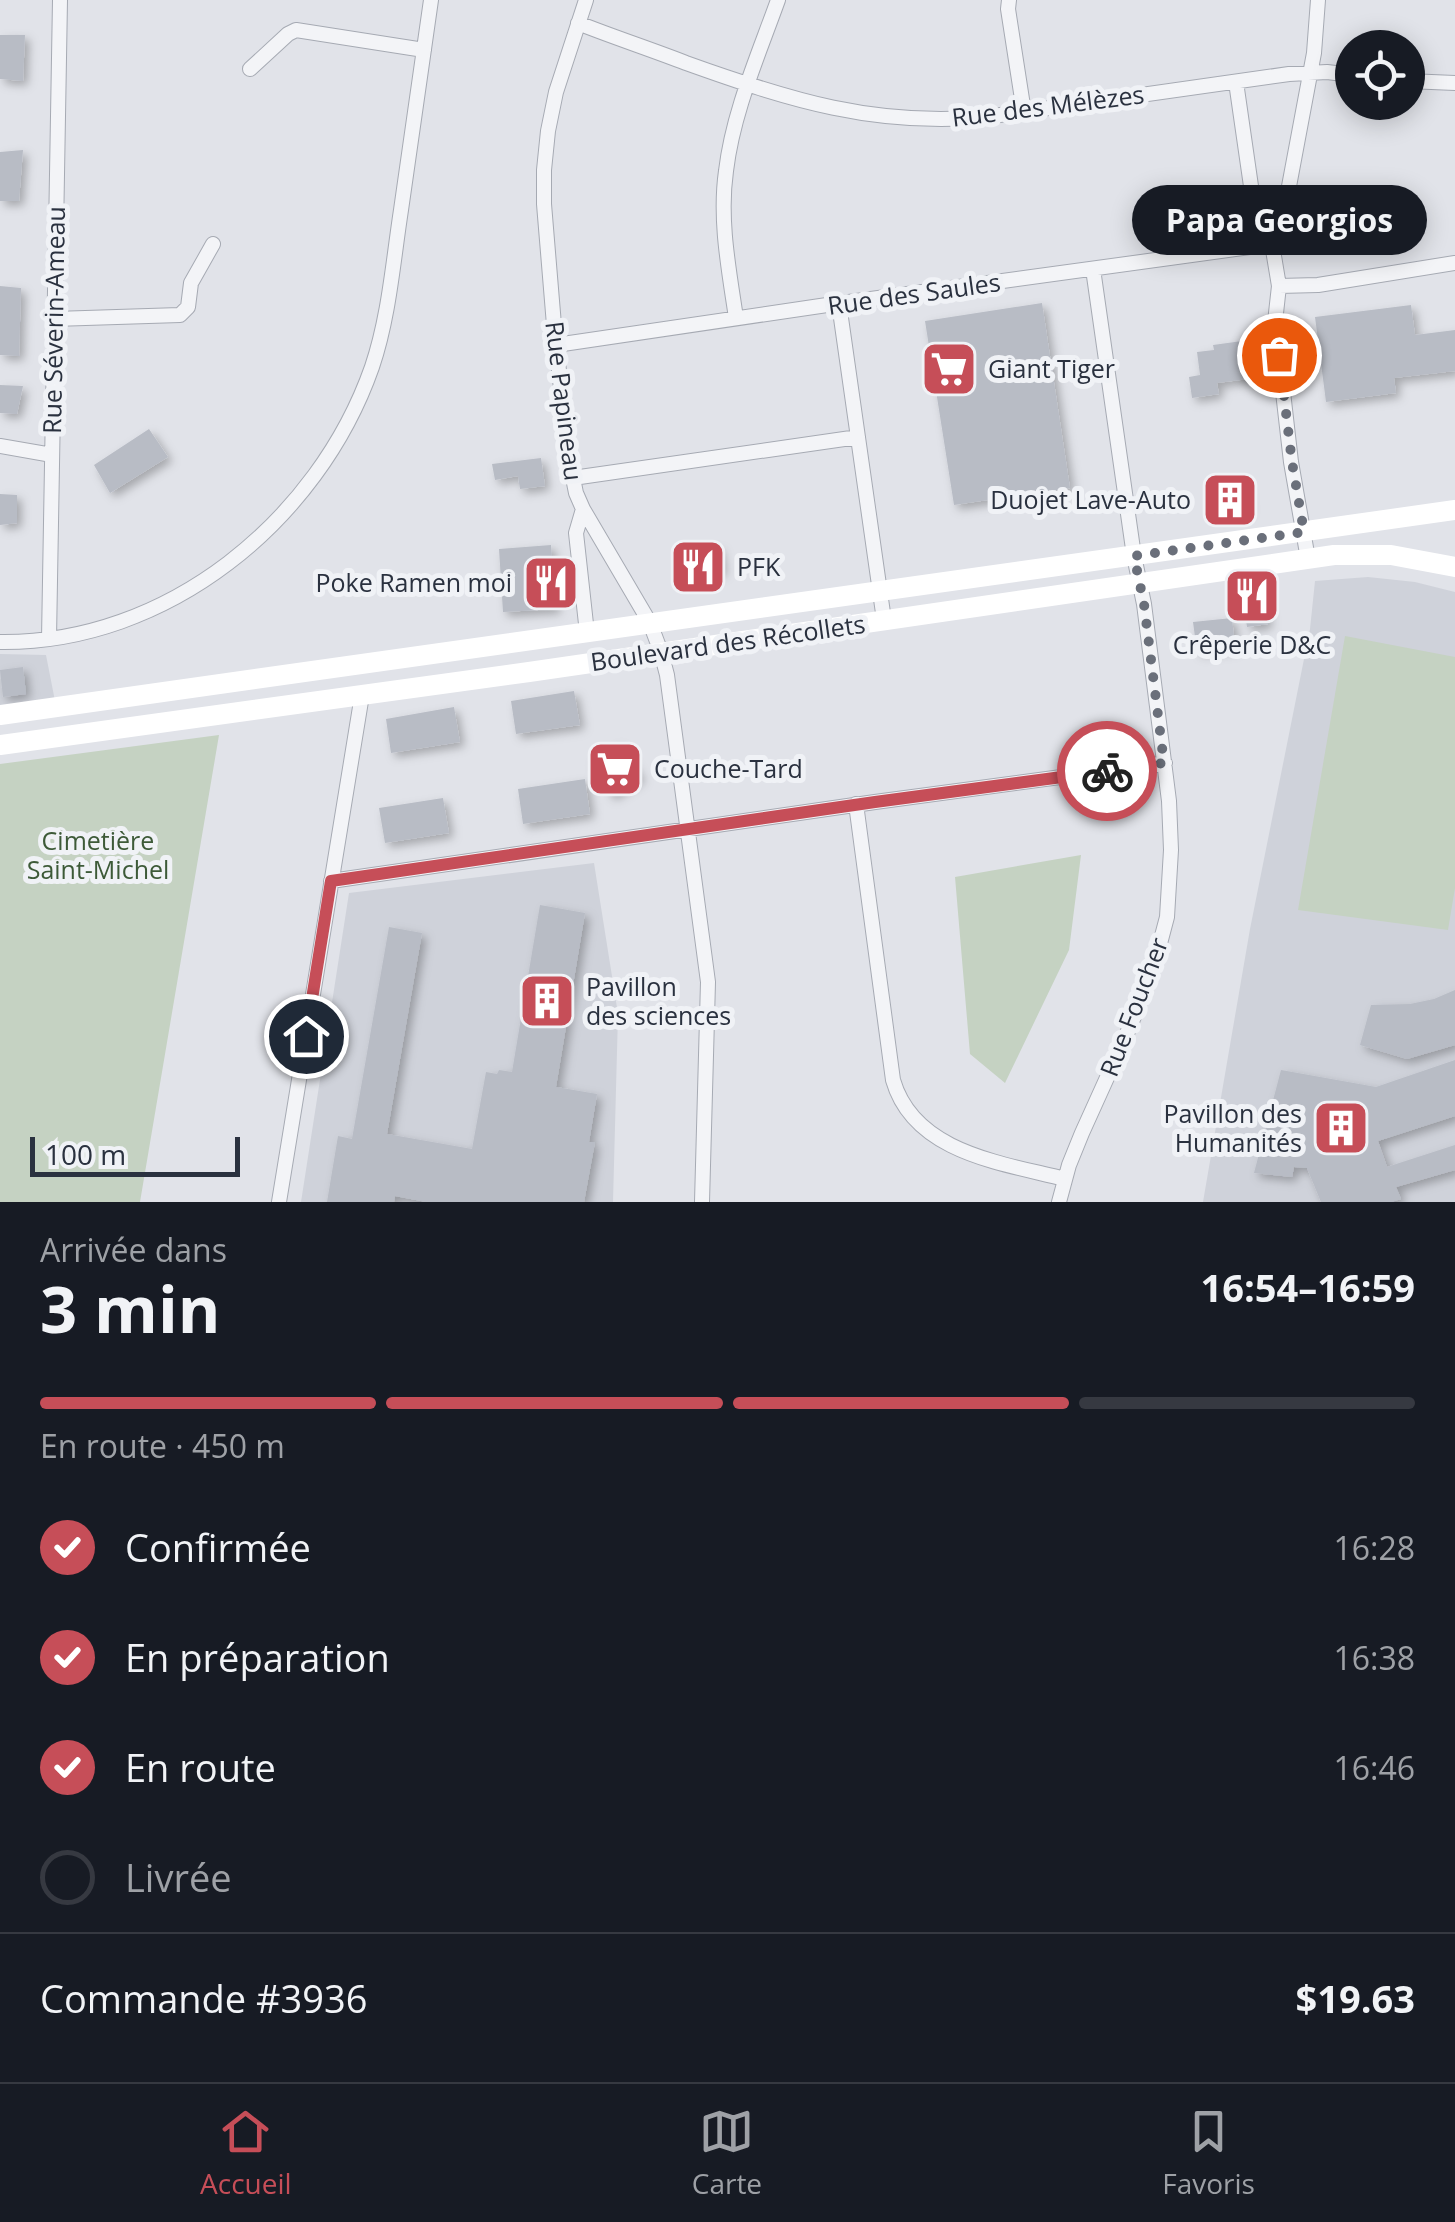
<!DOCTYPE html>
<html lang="fr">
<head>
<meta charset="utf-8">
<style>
	:root { --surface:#171b24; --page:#242831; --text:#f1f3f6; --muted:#9ea1a6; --line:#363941; --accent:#c64e58 }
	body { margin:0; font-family:"Open Sans",sans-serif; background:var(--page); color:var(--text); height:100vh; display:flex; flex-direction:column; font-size:38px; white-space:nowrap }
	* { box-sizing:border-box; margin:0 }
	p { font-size:32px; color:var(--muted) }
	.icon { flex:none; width:55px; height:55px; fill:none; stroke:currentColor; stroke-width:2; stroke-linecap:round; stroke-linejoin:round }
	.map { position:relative; height:1202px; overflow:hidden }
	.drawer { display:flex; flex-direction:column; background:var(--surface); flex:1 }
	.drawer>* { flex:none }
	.tools { position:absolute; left:1335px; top:30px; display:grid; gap:20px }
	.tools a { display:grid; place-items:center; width:90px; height:90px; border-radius:50%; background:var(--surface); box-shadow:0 5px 25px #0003; font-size:50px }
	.scale { position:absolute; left:30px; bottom:25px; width:210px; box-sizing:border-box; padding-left:10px; border:5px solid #2a313f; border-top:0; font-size:28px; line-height:35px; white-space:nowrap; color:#2a313f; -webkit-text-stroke:8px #f0f2f6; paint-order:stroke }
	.pin { position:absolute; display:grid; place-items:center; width:85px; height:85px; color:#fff; margin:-42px; border:5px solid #fff; border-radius:50%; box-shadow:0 2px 10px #0007 }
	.courier { position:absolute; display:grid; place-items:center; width:100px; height:100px; margin:-50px; border:8px solid #c64e58; border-radius:50%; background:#fff; color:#222; box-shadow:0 2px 12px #0007 }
	.bubble { position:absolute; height:70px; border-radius:35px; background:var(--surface); box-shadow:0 5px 25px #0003; font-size:32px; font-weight:700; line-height:70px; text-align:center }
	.headline em { font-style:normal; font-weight:700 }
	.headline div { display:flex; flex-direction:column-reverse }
	.headline { display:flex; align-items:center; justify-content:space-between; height:170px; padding:0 40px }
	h1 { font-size:65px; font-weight:700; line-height:75px }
	.bar { display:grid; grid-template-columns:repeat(4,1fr); gap:15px 10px; align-content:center; height:120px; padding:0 40px }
	.bar i { height:12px; border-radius:8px; background:var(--line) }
	.bar .active { background:var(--accent) }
	.bar p { grid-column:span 4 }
	.line { display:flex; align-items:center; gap:25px; padding:0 40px; border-top:2px solid var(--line) }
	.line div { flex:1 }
	ol { padding:0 40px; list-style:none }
	li { display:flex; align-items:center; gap:30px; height:110px }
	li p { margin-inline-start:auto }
	li .icon { padding:10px; border-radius:50%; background:var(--accent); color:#fff; stroke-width:4 }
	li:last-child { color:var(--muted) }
	li i { width:55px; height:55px; border:5px solid var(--line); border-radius:50% }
	.tab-bar { display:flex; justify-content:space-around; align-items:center; height:140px; border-top:2px solid var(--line); background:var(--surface); font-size:28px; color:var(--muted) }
	.tab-bar a { display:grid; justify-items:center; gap:5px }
	.tab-bar .active { color:var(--accent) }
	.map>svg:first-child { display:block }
	.built { fill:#cfd2da }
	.green { fill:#c5d2c2 }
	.building { fill:#b8bcc5; filter:url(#shadow) }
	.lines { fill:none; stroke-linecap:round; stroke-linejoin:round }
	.street-casing { stroke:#a6aab3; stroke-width:16 }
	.street { stroke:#f3f4f7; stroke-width:14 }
	.secondary { stroke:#fff; stroke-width:20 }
	.done { stroke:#6a6f7a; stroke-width:10; stroke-dasharray:0 18 }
	.route { stroke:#c64e58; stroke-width:12 }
	.labels { text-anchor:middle; stroke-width:10; stroke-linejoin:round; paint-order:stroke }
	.street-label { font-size:25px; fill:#2a313f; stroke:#f0f2f6 }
	.poi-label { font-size:25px; fill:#2a313f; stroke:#f0f2f6; text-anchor:start }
	.park-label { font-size:25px; fill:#3d5a38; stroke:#f0f2f6 }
</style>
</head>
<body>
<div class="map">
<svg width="1455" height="1202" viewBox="0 0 1455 1202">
	<defs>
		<filter id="shadow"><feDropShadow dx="4.5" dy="4.5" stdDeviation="5" flood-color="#0004"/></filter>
	</defs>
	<rect width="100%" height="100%" fill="#e1e3e9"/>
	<path class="built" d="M1368 577 1415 582 1455 592V1202H1203L1250 929 1310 629 1315 581Z
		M0 654 46 655 55 701 0 709Z
		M594 863 618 1014 613 1202H301L349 893Z"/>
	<path class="green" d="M1345 636 1455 657V888L1448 930 1298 910Z
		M219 735 140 1202H0V764Z
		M1081 855 1069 950 1005 1083 970 1054 955 877Z"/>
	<path class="building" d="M0 35H25L23 81 0 79Z
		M23 150 19 201H0V152Z
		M0 286 21 288 19 356 0 355Z
		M1042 303 1070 488 954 505 925 321Z
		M1411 305 1415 335 1455 330V371L1394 378 1396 393 1326 402 1315 317Z
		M1242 341 1248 379 1217 383 1219 394 1192 398 1189 377 1200 375 1197 352 1214 350 1213 345Z
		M0 385 23 386 17 414 0 413Z
		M149 429 168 457 110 493 94 465Z
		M541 458 545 486 520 489 518 476 495 480 492 464Z
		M1244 486 1246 510 1216 514 1213 490Z
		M0 494 17 495V523L0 525Z
		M551 545 556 609 503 612 499 549Z
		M719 546 722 571 680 577 676 552Z
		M1263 592 1268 624 1247 627 1242 596Z
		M1232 618 1235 647 1197 652 1193 622Z
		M23 667 26 694 3 697 0 670Z
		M574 691 580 725 516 734 511 701Z
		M454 707 460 742 391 753 386 719Z
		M618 742 641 777 611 796 589 760Z
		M585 779 590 814 523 824 518 789Z
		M443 798 449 833 385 843 379 808Z
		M540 905 585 913 556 1087 597 1094 589 1142H595L584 1202H427L395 1196 394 1202H327L338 1136 352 1139 389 927 422 933 387 1134 472 1149 486 1072 497 1074 499 1070 512 1072Z
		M1455 990V1045L1407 1059 1360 1045 1371 1005 1410 1004 1434 999Z
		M1455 1060V1116L1378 1141 1387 1167 1455 1145V1170L1396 1187 1401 1199 1391 1202H1321L1307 1168 1294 1167 1292 1177 1254 1173 1281 1070 1376 1087Z"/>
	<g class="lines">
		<g class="street-casing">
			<path id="street" d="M586 0 556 92 548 131 544 170V204L554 325 568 453 576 493 583 509 650 623 661 652 667 675 708 982 702 1202
				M1009 0 1008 9 1024 112
				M578 23C613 37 650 49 686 63 789 100 875 127 986 117L1289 74 1327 72 1352 75
				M250 69 288 34 296 30 424 50
				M1408 81 1455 83
				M1236 82 1253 200 1272 244 1279 286 1275 322 1291 462 1308 559
				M1272 244 1287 197 1314 53 1318 0
				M1279 286 1318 285 1455 263
				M839 304 884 620
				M736 318C729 270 719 220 726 171 733 112 758 56 778 0
				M54 319 180 315 188 307 191 283 213 244
				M556 345 827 305 1272 244
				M0 446 52 455
				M573 478 858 437
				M583 509 576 533 587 633
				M49 639 60 0
				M0 642C167 644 318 521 372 367 389 317 393 262 401 210 411 140 421 70 431 0
				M856 804 893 1080C914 1153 1002 1163 1065 1179
				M331 881 875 802 1165 763
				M279 1202 362 695
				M1059 1202 1069 1165 1082 1133 1129 1029 1153 970 1167 917 1171 850 1169 801 1144 604 1134 556 1093 269"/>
		</g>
		<use href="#street" class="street"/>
		<path class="secondary" d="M0 715 1455 510
			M0 745 529 672 1334 555H1391L1455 567"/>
	</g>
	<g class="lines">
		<path class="done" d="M1107 771 1164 763 1144 604 1134 556 1304 532 1292 462 1279 355"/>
		<path class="route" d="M306 1036 331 881 875 802 1107 771"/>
	</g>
	<defs>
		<g id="supermarket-square" transform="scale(2.875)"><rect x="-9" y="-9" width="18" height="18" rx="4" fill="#c64e58" stroke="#f0f2f6"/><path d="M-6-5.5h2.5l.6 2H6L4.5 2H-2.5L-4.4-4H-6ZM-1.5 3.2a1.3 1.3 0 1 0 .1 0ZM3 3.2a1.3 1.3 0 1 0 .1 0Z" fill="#fff"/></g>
		<g id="building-square" transform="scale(2.875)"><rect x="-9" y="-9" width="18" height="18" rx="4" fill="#c64e58" stroke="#f0f2f6"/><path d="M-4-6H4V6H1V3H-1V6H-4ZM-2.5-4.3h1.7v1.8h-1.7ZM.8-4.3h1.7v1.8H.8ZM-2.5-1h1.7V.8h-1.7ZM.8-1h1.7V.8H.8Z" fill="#fff"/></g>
		<g id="restaurant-square" transform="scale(2.875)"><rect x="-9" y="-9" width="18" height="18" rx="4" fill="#c64e58" stroke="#f0f2f6"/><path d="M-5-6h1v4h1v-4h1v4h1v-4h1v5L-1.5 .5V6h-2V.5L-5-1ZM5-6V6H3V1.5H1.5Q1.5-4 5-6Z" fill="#fff"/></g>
	</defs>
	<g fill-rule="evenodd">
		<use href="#supermarket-square" x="949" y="369"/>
		<use href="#building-square" x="1230" y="500"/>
		<use href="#restaurant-square" x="698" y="567"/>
		<use href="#restaurant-square" x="551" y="583"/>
		<use href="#restaurant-square" x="1252" y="596"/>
		<use href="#supermarket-square" x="615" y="769"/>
		<use href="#building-square" x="547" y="1001"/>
		<use href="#building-square" x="1341" y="1128"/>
	</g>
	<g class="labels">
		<g class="street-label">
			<text transform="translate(1048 106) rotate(-7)" y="9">Rue des Mélèzes</text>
			<text transform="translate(914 294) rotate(-8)" y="9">Rue des Saules</text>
			<text transform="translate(54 320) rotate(-89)" y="9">Rue Séverin-Ameau</text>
			<text transform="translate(564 401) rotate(83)" y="9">Rue Papineau</text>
			<text transform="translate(728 643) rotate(-8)" y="9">Boulevard des Récollets</text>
			<text transform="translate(1134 1007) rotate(-69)" y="9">Rue Foucher</text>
		</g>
		<g class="poi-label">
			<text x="988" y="378">Giant Tiger</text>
			<text x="1191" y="509" text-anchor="end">Duojet Lave-Auto</text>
			<text x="737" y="576">PFK</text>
			<text x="512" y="592" text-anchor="end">Poke Ramen moi</text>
			<text x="1252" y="654" text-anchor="middle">Crêperie D&amp;C</text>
			<text x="654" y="778">Couche-Tard</text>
			<text x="586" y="996">Pavillon<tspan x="586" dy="29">des sciences</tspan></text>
			<text x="1302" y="1123" text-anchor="end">Pavillon des<tspan x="1302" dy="29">Humanités</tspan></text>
		</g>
		<g class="park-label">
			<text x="98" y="850">Cimetière<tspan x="98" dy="29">Saint-Michel</tspan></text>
		</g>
	</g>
</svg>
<div class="tools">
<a><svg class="icon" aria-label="locate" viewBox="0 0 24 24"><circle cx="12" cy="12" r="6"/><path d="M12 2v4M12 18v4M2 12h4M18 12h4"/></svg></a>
</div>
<div class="scale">100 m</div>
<div class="pin" style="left:1279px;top:355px;background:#ea580c"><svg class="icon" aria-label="bag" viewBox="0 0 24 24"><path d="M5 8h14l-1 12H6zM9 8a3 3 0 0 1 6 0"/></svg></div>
<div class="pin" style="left:306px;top:1036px;background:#1f2937"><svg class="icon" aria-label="home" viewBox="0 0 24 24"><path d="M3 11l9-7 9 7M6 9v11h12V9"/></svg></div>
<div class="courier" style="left:1107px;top:771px"><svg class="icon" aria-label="bike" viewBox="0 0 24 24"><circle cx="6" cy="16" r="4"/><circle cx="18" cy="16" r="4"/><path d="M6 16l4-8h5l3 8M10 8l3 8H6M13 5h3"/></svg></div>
<div class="bubble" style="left:1132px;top:185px;width:295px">Papa Georgios</div>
</div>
<section class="drawer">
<div class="headline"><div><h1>3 min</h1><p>Arrivée dans</p></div><em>16:54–16:59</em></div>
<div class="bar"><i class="active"></i><i class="active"></i><i class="active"></i><i></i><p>En route · 450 m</p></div>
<ol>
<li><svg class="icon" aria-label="check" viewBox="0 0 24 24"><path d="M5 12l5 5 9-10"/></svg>Confirmée<p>16:28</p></li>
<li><svg class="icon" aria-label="check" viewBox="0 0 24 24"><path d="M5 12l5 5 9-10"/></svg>En préparation<p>16:38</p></li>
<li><svg class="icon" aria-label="check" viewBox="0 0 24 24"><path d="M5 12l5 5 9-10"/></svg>En route<p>16:46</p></li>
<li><i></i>Livrée</li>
</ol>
<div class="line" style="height:130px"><div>Commande #3936</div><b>$19.63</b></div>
</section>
<nav class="tab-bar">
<a class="active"><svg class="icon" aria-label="home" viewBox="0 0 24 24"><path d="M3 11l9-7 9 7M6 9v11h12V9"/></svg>Accueil</a>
<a><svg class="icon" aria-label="map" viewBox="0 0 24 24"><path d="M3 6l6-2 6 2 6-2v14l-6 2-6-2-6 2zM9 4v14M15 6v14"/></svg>Carte</a>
<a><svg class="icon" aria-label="saved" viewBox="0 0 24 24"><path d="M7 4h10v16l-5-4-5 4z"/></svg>Favoris</a>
</nav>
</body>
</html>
